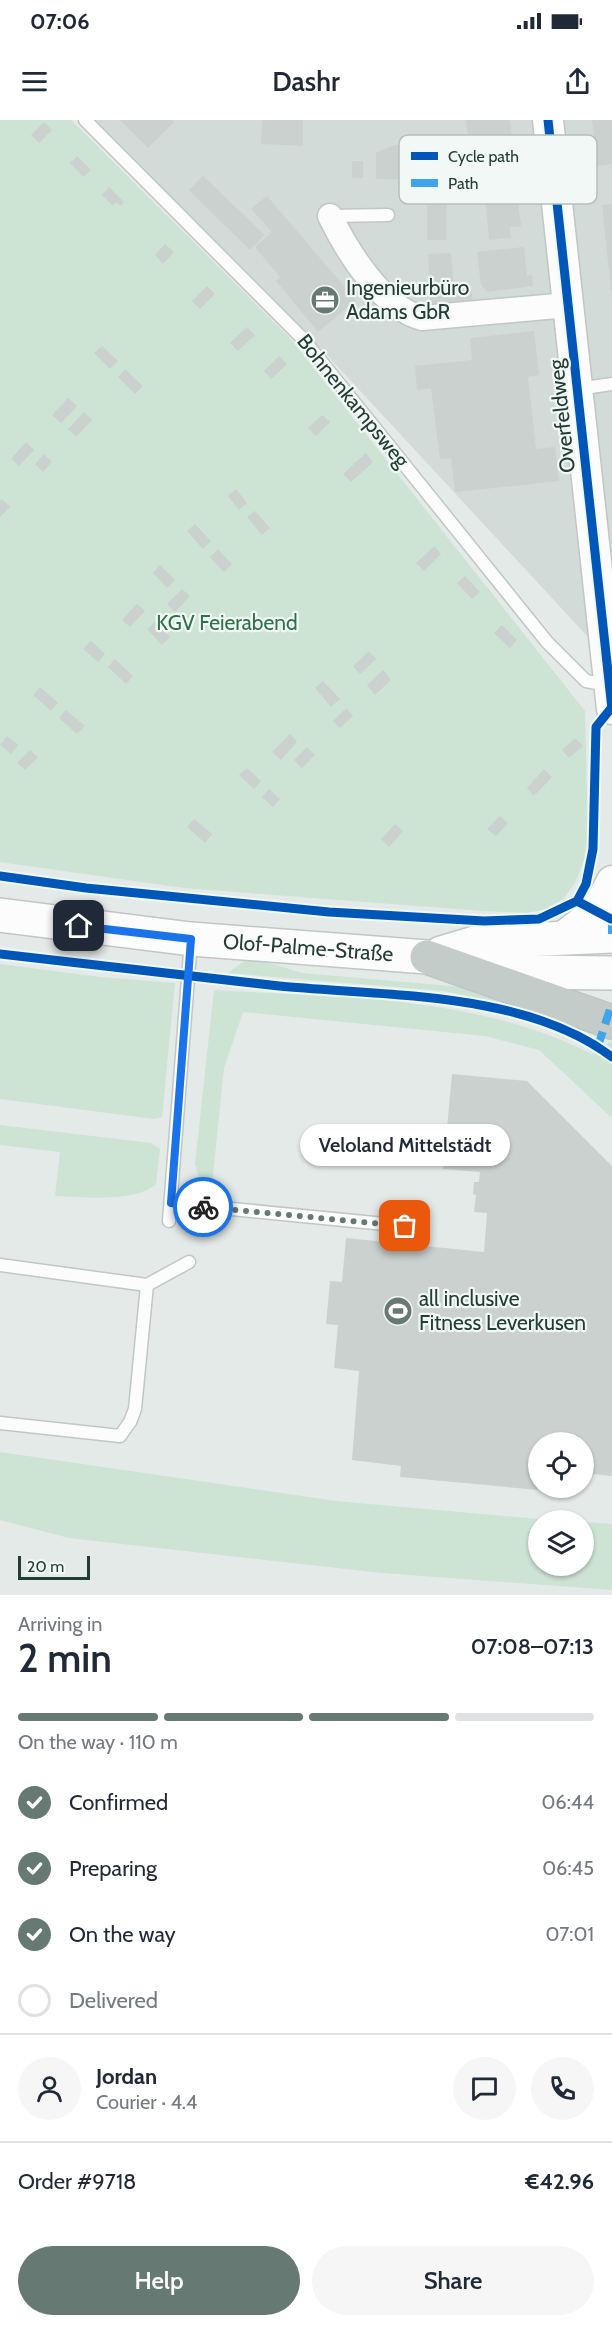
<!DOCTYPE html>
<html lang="en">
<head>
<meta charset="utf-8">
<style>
	:root { --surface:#fff; --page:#f6f6f7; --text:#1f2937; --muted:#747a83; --line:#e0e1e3; --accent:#667a73 }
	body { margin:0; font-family:Cabin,sans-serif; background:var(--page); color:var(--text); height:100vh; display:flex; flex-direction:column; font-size:22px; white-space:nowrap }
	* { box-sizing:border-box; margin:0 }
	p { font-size:20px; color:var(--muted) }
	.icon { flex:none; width:33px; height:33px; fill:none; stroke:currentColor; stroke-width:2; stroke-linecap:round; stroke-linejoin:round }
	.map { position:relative; height:1475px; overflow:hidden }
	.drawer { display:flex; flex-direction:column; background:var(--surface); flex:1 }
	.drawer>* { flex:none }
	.fabs { position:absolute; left:528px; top:1312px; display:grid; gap:12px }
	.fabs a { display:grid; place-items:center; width:66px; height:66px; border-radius:50%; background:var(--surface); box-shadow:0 2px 4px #0004; font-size:30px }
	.scale { position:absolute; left:18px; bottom:15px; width:72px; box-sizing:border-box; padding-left:6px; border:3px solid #223d35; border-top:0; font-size:16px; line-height:21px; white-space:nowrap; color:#223d35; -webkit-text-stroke:4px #f2f8f5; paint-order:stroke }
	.pin { position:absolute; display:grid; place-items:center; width:51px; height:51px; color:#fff; margin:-26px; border-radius:12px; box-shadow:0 3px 9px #0006 }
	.courier { position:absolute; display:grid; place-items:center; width:60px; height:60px; margin:-30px; border:4px solid #1a73e8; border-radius:50%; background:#fff; color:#222; box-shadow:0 2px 8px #0007 }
	.bubble { position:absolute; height:42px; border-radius:21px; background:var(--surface); box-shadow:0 2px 4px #0004; font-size:20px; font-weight:600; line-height:42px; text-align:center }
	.overview em { font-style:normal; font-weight:600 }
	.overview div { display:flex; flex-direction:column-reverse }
	.overview { display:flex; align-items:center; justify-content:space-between; height:102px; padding:0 18px }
	h1 { font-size:39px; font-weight:600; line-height:45px }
	.bar { display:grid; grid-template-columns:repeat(4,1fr); gap:9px 6px; align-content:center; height:72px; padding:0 18px }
	.bar i { height:8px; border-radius:4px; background:var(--line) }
	.bar .selected { background:var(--accent) }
	.bar p { grid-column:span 4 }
	.line { display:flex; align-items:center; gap:15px; padding:0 18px; border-top:2px solid var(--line) }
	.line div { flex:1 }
	.round { display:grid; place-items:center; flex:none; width:63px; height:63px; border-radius:32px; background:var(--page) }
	ol { padding:0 18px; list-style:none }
	li { display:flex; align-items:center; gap:18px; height:66px }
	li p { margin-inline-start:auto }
	li .icon { padding:6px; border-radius:50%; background:var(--accent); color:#fff; stroke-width:4 }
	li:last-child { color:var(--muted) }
	li i { width:33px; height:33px; border:3px solid var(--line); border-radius:50% }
	.action { display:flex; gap:12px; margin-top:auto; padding:12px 18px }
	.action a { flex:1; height:69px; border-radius:36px; background:var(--accent); color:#fff; font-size:24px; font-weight:600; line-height:69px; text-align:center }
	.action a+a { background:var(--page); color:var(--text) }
	.status { display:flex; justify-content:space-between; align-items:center; height:42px; padding:0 30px; background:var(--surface); direction:ltr }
	.status svg { height:16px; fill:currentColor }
	header { display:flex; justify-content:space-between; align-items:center; height:78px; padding:0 18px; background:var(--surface); font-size:27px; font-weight:600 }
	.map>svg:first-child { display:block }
	.built { fill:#d2dbd7 }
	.green { fill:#cde3d4 }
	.building { fill:#cbd1ce }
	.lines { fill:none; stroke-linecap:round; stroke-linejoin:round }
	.service-casing { stroke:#c1c7c4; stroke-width:15 }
	.minor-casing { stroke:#c1c7c4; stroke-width:27 }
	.tertiary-casing { stroke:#c1c7c4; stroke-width:33 }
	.secondary-casing { stroke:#c0c7c4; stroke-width:36 }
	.trunk-casing { stroke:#bdc6c2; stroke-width:36 }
	.service { stroke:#fbfcfb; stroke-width:12 }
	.minor { stroke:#fbfcfb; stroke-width:24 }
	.tertiary { stroke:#fbfcfb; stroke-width:30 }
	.secondary { stroke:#fbfcfb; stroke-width:33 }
	.trunk { stroke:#c4ccca; stroke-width:33 }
	.quiet { stroke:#3ea4eb; stroke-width:8; stroke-dasharray:15 8; stroke-linecap:butt }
	.cycleway-casing { stroke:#f2f8f5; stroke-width:13 }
	.cycleway { stroke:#0057b8; stroke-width:9 }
	.done { stroke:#667a73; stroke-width:6; stroke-dasharray:0 10.8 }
	.route { stroke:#1a73e8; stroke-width:8 }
	.labels { text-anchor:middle; stroke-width:4.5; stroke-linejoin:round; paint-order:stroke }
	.poi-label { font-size:21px; fill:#223d35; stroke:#f2f8f5; text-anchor:start }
	.street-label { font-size:21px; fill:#223d35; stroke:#f2f8f5 }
	.park-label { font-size:21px; fill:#2d7348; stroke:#f2f8f5 }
	.key { fill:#f2f8f5; stroke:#b4c0bb; stroke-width:1.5 }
	.key-label { font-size:16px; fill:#223d35 }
</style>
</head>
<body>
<div class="status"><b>07:06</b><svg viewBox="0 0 49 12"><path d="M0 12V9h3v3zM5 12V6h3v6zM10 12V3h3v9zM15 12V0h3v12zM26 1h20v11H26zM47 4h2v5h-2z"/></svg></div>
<header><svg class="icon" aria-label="menu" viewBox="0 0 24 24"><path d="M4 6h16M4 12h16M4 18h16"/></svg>Dashr<svg class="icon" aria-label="share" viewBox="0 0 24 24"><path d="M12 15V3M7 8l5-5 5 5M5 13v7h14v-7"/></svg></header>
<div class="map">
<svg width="612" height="1475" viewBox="0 0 612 1475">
	<rect width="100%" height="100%" fill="#e4eae7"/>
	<path class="built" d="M91 0H612V543L315 222Z"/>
	<path class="green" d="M0 0H71L289 217 585 591 588 719 584 740 575 763 563 779 545 789 528 793 483 791 184 768 0 742Z
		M250 837 302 853 473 868 523 888 444 871 228 853Z
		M0 844 100 857 175 863 162 997 154 999 0 979Z
		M214 870C341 878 476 875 592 934L612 921V998L539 930 485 916 243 892 224 948 212 1065 204 1064 199 1057 195 1044Z
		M0 1005 151 1023 160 1029 156 1064C135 1083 83 1077 55 1076L60 1032 0 1025Z
		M0 1332 336 1381 562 1401H538V1446H584V1402L612 1404V1470L382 1453 69 1418 0 1400Z"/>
	<path class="building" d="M120 0H172L174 2 148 28Z
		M262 0H303V26L261 24Z
		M466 0H510L515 45 479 48 475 17H468Z
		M592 0H612V44L597 46Z
		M44 2 52 10 39 23 31 15Z
		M394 25 428 26V60H447L446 120H427V60L376 59V33Z
		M77 36 91 50 83 57 70 43Z
		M352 41H363V58H352Z
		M203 56 265 115 250 130 189 70Z
		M109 67 124 82 120 86 116 82 113 86 102 75Z
		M517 72 521 106 510 107 511 118 489 120 485 75Z
		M267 76 356 180 318 212 276 161 280 157 255 127 272 112 251 89Z
		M612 84V170H611L602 85Z
		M165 124 174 132 163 144 155 135Z
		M524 127 527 156 532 155 533 166 487 172 481 165 477 132Z
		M451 133 454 171 471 169 473 183 431 188 428 134Z
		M207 166 215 174 200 189 192 181Z
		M247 207 255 215 238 231 230 223Z
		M534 211 539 255 528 257 536 329 555 327 559 361 455 372 451 338 440 339 431 268 417 270 415 246 472 240 470 218Z
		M102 226 118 241 110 249 94 233Z
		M279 236 287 244 271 259 264 251Z
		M125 249 143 266 135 274 118 257Z
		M68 278 77 286 61 303 52 295Z
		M84 292 92 300 76 317 68 309Z
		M322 295 330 302 316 316 308 308Z
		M26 322 34 330 19 346 11 339Z
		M366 333 373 342 351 362 343 354Z
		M44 334 52 342 43 352 35 344Z
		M236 369 247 383 239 390 228 376Z
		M2 379 10 387 0 397V381Z
		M255 391 270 408 262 415 247 397Z
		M195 404 211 421 203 429 187 411Z
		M434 426 441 434 424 451 416 443Z
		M218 429 232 444 224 452 210 437Z
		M160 445 175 460 167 468 153 453Z
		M465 456 480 472 472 479 457 463Z
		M182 469 190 476 175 492 167 484Z
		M137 484 145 491 130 507 122 500Z
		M155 502 170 517 162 525 147 509Z
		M502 505 517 520 510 528 494 513Z
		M91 521 105 534 98 542 83 529Z
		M369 531 376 539 360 554 353 546Z
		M115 539 133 556 126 564 108 547Z
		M383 550 391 560 375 575 367 565Z
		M323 561 340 579 331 587 315 568Z
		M40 567 58 583 51 591 33 575Z
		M346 588 353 596 340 608 333 601Z
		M66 590 85 606 77 614 59 598Z
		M290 614 297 622 281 640 272 632Z
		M7 616 18 625 11 634 0 625Z
		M575 618 583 626 569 638 562 630Z
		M307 627 315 635 302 648 294 640Z
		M30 630 38 637 25 650 17 643Z
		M247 648 261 661 254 669 239 655Z
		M544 649 552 657 534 676 527 668Z
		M269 669 280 679 273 687 262 677Z
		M500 696 508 703 496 716 487 709Z
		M194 699 212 714 205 723 187 707Z
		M395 704 403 711 389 727 381 719Z
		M452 954 527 961 612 1046V1356L584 1353V1323H538V1370L400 1357 401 1346 352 1340 359 1251 334 1248 338 1205 326 1204 330 1161 342 1162 346 1118 484 1132 487 1093 474 1092 476 1075 473 1074 474 1062H479L480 1052 443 1049 446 1021H442L443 1007 447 1008Z
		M540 1368H577L576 1373Z"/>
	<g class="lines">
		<g class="service-casing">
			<path id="service" d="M85 0 304 220 547 522 586 561 608 565
				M330 96 388 95
				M578 269 612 264
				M171 1083 405 1106
				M169 1101 191 820
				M0 1145 147 1165 189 1142
				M0 1303 120 1316 130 1302 135 1289 147 1165"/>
		</g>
		<g class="minor-casing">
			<path id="minor" d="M330 96C347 131 382 188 422 198L568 185"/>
		</g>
		<g class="tertiary-casing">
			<path id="tertiary" d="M548 0 612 589
				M560 819 596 791 612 761"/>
		</g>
		<g class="secondary-casing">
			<g id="secondary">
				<path id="s1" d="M0 795 191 819 427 837 534 852 612 853"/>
				<path d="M441 833 478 822 612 816"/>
			</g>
		</g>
		<g class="trunk-casing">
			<path id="trunk" d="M427 837 612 902"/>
		</g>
		<use href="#service" class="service"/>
		<use href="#minor" class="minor"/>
		<use href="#tertiary" class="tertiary"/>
		<use href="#secondary" class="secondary"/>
		<use href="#trunk" class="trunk"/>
		<path class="quiet" d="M612 799V815
			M598 926 612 883"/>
		<g class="cycleway-casing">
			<path id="cycleway" d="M548 0 612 589
				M0 756 86 768 329 792 484 801 539 799 577 781 611 799
				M577 781 586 764 593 729 596 607 612 587
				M0 834C93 845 186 856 279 866 384 876 525 871 612 937"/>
		</g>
		<use href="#cycleway" class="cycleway"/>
	</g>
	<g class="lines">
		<path class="done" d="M203 1087 405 1106"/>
		<path class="route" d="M79 806 191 819 171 1083 203 1087"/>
	</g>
	<defs>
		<g id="office-disc" transform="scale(1.5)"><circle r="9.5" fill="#667a73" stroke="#f2f8f5"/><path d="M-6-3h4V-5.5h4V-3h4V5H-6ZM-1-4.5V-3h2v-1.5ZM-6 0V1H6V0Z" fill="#fff"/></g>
		<g id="stadium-disc" transform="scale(1.5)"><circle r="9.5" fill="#667a73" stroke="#f2f8f5"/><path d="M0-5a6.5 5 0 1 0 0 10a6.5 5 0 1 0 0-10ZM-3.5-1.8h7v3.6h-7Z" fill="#fff"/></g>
	</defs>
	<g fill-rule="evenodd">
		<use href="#office-disc" x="325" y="180"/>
		<use href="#stadium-disc" x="398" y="1191"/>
	</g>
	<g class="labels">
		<g class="poi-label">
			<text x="346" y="175">Ingenieurbüro<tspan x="346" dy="24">Adams GbR</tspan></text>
			<text x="419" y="1186">all inclusive<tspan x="419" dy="24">Fitness Leverkusen</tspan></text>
		</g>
		<g class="street-label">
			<text transform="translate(353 281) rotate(51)" y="7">Bohnenkampsweg</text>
			<text transform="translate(562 296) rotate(-96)" y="7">Overfeldweg</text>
			<text dy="7" stroke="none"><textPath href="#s1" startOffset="310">Olof-Palme-Straße</textPath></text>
		</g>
		<g class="park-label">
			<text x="227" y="510">KGV Feierabend</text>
		</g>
	</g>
	<rect x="399" y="15" width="198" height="69" rx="9" class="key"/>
	<rect x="411" y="32" width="27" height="8" fill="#0057b8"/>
	<rect x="411" y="59" width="27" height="8" fill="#3ea4eb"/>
	<g class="key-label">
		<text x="448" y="42">Cycle path</text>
		<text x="448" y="69">Path</text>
	</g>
</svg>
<div class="fabs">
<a><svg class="icon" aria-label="locate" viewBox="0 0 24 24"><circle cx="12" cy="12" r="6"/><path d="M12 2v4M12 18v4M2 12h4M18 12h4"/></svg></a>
<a><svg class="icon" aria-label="layers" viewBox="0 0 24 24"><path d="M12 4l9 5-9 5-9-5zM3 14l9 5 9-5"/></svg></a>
</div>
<div class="scale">20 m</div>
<div class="pin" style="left:405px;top:1106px;background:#ea580c"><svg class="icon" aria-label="bag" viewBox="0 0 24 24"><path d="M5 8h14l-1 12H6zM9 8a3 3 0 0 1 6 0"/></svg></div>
<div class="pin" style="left:79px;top:806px;background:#1f2937"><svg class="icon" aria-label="home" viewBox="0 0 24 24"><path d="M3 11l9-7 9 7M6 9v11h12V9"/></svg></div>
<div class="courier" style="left:203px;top:1087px"><svg class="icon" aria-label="bike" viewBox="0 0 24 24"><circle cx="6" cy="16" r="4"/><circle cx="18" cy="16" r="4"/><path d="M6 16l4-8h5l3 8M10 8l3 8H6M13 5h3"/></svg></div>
<div class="bubble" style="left:300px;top:1004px;width:210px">Veloland Mittelstädt</div>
</div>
<section class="drawer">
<div class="overview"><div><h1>2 min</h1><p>Arriving in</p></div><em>07:08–07:13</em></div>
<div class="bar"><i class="selected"></i><i class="selected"></i><i class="selected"></i><i></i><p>On the way · 110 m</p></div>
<ol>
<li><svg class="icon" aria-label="check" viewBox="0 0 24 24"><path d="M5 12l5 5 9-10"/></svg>Confirmed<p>06:44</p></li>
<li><svg class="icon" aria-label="check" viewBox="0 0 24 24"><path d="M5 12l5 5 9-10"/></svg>Preparing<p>06:45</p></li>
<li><svg class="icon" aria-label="check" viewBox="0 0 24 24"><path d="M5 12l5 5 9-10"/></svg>On the way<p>07:01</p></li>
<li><i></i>Delivered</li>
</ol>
<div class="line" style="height:108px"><a class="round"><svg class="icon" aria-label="person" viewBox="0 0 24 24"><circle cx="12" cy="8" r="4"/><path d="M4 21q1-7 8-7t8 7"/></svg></a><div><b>Jordan</b><p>Courier · 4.4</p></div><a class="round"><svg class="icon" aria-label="chat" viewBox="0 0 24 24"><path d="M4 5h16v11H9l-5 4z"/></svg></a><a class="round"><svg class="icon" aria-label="phone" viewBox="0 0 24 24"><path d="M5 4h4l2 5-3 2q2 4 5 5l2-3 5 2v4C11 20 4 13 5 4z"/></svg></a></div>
<div class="line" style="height:78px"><div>Order #9718</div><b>€42.96</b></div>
<div class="action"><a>Help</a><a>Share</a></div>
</section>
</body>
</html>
